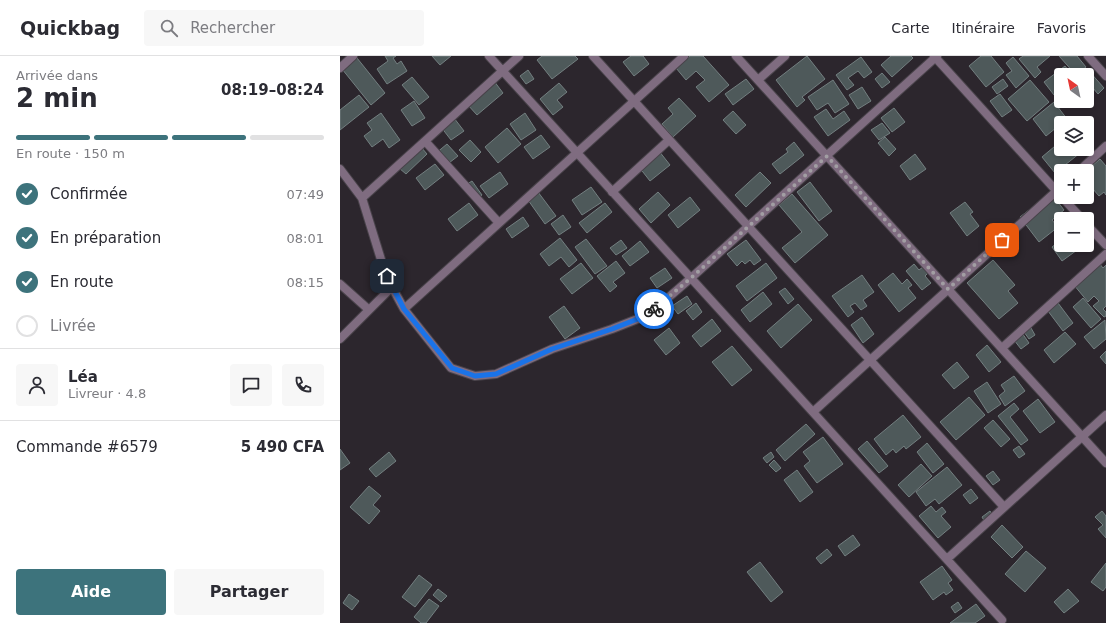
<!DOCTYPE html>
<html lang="fr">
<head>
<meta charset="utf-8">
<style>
	:root { --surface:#fff; --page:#f7f7f7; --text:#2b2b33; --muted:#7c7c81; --line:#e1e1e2; --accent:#3d737c }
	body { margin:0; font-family:"DejaVu Sans",sans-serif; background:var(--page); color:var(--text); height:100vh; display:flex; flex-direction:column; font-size:15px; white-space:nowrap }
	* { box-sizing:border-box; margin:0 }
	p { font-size:13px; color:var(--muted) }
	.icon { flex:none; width:22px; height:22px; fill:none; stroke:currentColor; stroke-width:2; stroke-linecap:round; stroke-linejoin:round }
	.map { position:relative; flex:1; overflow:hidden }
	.sheet { display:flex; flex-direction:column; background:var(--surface); width:340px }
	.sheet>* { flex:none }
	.needle { width:26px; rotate:327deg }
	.tools { position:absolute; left:714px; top:12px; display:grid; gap:8px }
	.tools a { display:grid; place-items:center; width:40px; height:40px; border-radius:4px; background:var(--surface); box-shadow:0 2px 6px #0003; font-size:20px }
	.pin { position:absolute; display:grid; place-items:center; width:34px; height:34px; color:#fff; margin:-17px; border-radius:8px; box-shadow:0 2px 6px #0006 }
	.courier { position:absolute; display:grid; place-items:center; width:40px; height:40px; margin:-20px; border:3px solid #1a73e8; border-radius:50%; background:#fff; color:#222; box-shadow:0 1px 5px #0007 }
	.head em { font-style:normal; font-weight:700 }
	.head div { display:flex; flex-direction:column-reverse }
	.head { display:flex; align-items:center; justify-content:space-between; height:68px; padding:0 16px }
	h1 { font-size:26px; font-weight:700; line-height:30px }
	.bar { display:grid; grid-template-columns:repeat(4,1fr); gap:6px 4px; align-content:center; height:48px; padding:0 16px }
	.bar i { height:5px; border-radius:3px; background:var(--line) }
	.bar .on { background:var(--accent) }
	.bar p { grid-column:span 4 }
	.line { display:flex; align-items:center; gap:10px; padding:0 16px; border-top:1px solid var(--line) }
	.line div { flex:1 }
	.round { display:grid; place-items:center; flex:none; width:42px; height:42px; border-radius:4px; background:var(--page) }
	ol { padding:0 16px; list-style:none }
	li { display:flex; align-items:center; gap:12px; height:44px }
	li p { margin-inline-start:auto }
	li .icon { padding:4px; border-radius:50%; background:var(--accent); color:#fff; stroke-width:4 }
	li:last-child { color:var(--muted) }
	li i { width:22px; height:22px; border:2px solid var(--line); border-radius:50% }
	.primary-button { display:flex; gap:8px; margin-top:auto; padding:8px 16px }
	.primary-button a { flex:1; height:46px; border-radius:4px; background:var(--accent); color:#fff; font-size:16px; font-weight:700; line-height:46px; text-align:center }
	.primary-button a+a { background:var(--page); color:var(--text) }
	header { display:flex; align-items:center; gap:24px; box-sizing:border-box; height:56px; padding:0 20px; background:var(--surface); border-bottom:1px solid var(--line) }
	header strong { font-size:19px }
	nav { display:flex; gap:22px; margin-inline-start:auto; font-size:14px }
	.search { width:280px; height:36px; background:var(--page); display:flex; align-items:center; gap:10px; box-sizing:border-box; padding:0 14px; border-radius:4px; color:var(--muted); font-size:15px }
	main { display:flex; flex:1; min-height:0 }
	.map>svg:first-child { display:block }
	.building { fill:#4e595a; stroke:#737f80 }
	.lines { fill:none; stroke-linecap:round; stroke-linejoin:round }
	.street-casing { stroke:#49434a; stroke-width:10 }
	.street { stroke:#7f6c80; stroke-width:8 }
	.done { stroke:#a29ea3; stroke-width:4; stroke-dasharray:0 7.2 }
	.route { stroke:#1a73e8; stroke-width:5 }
</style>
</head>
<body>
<header>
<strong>Quickbag</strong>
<div class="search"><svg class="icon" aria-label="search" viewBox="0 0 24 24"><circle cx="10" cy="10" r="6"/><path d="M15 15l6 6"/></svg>Rechercher</div>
<nav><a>Carte</a><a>Itinéraire</a><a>Favoris</a></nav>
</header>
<main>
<section class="sheet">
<div class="head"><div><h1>2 min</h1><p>Arrivée dans</p></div><em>08:19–08:24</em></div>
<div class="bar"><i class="on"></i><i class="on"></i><i class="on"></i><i></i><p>En route · 150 m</p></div>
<ol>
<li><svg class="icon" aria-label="check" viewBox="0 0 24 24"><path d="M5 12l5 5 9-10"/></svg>Confirmée<p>07:49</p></li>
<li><svg class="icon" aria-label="check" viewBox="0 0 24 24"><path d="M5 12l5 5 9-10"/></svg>En préparation<p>08:01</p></li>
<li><svg class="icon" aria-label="check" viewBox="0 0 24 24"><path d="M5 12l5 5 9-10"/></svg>En route<p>08:15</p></li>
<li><i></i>Livrée</li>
</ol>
<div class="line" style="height:72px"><a class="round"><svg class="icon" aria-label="person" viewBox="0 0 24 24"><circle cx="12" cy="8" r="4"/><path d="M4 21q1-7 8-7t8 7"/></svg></a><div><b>Léa</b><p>Livreur · 4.8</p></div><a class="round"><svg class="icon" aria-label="chat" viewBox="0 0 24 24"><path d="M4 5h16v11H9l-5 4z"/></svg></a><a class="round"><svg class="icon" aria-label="phone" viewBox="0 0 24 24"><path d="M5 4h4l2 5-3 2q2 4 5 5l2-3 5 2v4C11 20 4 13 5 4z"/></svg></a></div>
<div class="line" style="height:52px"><div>Commande #6579</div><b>5 490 CFA</b></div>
<div class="primary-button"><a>Aide</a><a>Partager</a></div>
</section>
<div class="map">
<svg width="766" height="567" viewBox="0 0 766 567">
	<rect width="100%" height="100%" fill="#2c262d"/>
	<path class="building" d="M45 0H56L53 2 57 8 61 5 67 15 47 28 37 13 48 5Z
		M92 0H111L100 9Z
		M202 0H235L238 3 212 23 197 4Z
		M291 0H303L309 8 294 20 283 6Z
		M350 0H363L389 29 369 46 356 31 365 24 356 15 346 24 336 12Z
		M467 0 485 23 462 41 465 44 457 51 436 24Z
		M551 0H571L573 2 552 21 541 9Z
		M641 0H651L664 16 646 31 629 10Z
		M683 0H710L697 11 701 16 695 22 679 3Z
		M719 0H737L746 11 736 19Z
		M521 1 532 16 524 22 518 15 508 22 514 29 507 34 496 19Z
		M673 1 689 20 676 32 666 19 672 15 666 7Z
		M17 2 45 37 31 49 2 13Z
		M725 10 732 19H721V34L714 39 704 26Z
		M188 14 194 23 186 28 180 20Z
		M749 15 764 32 758 38 747 25V19H744Z
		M542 17 550 26 542 32 535 23Z
		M72 21 89 41 79 49 62 29Z
		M406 23 414 33 393 49 385 38Z
		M663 23 668 30 657 38 652 31Z
		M493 24 509 48 495 57 488 47 477 54 468 41Z
		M690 24 709 46 687 65 668 43Z
		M154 25 163 37 137 59 127 48Z
		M219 27 227 36 217 44 223 51 213 59 200 43Z
		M522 31 531 45 518 53 509 39Z
		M660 38 672 54 662 61 650 45Z
		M19 39 29 51 0 74V54Z
		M339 42 356 60 333 81 322 68 333 58 328 52Z
		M74 45 85 62 72 70 61 54Z
		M714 46 727 63 706 80 693 63Z
		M554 52 565 66 552 76 541 62Z
		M486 53 493 63 504 55 510 64 488 80 474 61Z
		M393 55 406 69 396 78 383 64Z
		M41 57 60 84 49 92 43 83 32 91 24 80 32 74 27 67Z
		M185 57 196 74 181 84 170 68Z
		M114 62 124 75 111 84 101 71Z
		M542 67 550 77 539 84 531 74Z
		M167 72 181 88 158 107 145 91Z
		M201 79 210 91 193 103 184 91Z
		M545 81 556 93 549 100 538 87Z
		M130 84 141 96 131 106 119 94Z
		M721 85V93H737L740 97 715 117 702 101Z
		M454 86 464 99 440 118 432 108 448 96 446 93Z
		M107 88 118 100 105 110 95 98Z
		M81 91 87 98 66 118 59 112Z
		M319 95 330 109 310 125 299 111Z
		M575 98 586 113 570 124 560 110Z
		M760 103 766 110V139L764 136 759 140 752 132 747 136V115H746Z
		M95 108 104 119 85 134 76 122Z
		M160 116 168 128 149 142 140 130Z
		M420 116 431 127 406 151 395 139Z
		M132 125 142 139 135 144 124 130Z
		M470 126 492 155 479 165 457 136Z
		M251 131 262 146 242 159 232 144Z
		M198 136 216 160 205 168 188 144Z
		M318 136 330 149 311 167 299 153Z
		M711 137 724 154 712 164 718 171 699 186 680 161Z
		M452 138 488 179 455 207 442 192 462 176 439 149Z
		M350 141 360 154 338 172 328 159Z
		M625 146 633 156 630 158 639 170 627 180 610 157Z
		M129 147 138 159 117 175 108 163Z
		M265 147 272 156 247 177 239 167Z
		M223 159 231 171 219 179 211 168Z
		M183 161 189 170 172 182 166 173Z
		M220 182 237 204 229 211 221 201 209 210 200 198Z
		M246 183 267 210 255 218 235 191Z
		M281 184 287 192 276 199 270 192Z
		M406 184 421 204 414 209 410 204 405 208 402 205 397 210 387 198Z
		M721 184V189H744L722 205 712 191Z
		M300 185 309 196 290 210 282 200Z
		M653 204 675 229 668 235 678 247 659 263 627 227Z
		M276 205 285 217 273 226 277 230 270 236 257 220Z
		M241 207 253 222 232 238 220 223Z
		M426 207 437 222 407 245 396 230Z
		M759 207 763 212 766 209V250L763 253 766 256V260L764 261 753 250 759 245 754 240 748 246 734 229Z
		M574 208 579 214 583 211 588 217 585 220 591 227 582 234 566 215Z
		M325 212 332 222 317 232 310 222Z
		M553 217 562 228 567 223 572 229 568 232 576 242 559 256 538 229Z
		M522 219 534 236 523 244 527 250 521 254 515 247 510 250 514 256 508 261 492 240Z
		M445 232 454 243 448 248 439 236Z
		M423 236 432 248 410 266 401 254Z
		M347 240 352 248 338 258 332 250Z
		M743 242 761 263 751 272 733 251Z
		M356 247 362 256 353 264 346 255Z
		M718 247 733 267 723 275 708 255Z
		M458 248 472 264 441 292 427 275Z
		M224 250 240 272 225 283 209 261Z
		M522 261 534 278 523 287 511 269Z
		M372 263 381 275 361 291 352 280Z
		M765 264 766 283 754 293 744 281Z
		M329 272 340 287 326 299 314 284Z
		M691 272 695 279 689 283 684 276Z
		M725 276 736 288 714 307 704 294Z
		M682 277 689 287 681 293 674 284Z
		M647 289 661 306 649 316 636 299Z
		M392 290 412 314 392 330 372 306Z
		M766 295V308L760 301Z
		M617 306 629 321 614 333 602 319Z
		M674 320 685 335 665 350 659 340 665 335 661 329Z
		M647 326 661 348 648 357 634 335Z
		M629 341 645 359 616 384 600 366Z
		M698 343 715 366 700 377 683 355Z
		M674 347 679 353 670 361 688 384 681 389 658 360Z
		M563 359 581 381 566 393 564 390 556 397 553 393 546 399 534 383Z
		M653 364 670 383 661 391 644 372Z
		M466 368 475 378 445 405 436 394Z
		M483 381 503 408 477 427 464 410 470 405 463 396Z
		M527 385 548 410 539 417 518 393Z
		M587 387 604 408 593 417 577 396Z
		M679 390 685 398 679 402 673 394Z
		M0 393 10 407 0 414Z
		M49 396 56 405 36 421 29 413Z
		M431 396 434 401 427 407 423 402Z
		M434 404 441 412 436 416 429 409Z
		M581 408 592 420 569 441 558 429Z
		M607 411 622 429 599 448 595 443 586 450 576 436Z
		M457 414 473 436 460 446 444 424Z
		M653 415 660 424 653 429 646 420Z
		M29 430 41 440 33 449 40 455 29 468 10 451Z
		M631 433 638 442 630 448 623 439Z
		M591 450 596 456 602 451 606 456 601 460 611 471 598 482 579 460Z
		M650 455 655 463 646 468 642 461Z
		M762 455 766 460V482L758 473 763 469 755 461Z
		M662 469 683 491 672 502 651 481Z
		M513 479 520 489 505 500 498 490Z
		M487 493 492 499 481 508 476 502Z
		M686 495 706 512 685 536 665 518Z
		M420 506 443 536 431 546 407 516Z
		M766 507V531L763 535 751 526Z
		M602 510 612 524 608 527 613 534 606 539 604 536 593 544 580 526Z
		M79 519 92 529 75 551 62 541Z
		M98 533 107 540 101 546 93 539Z
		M728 533 739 545 724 557 714 546Z
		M9 538 19 545 12 554 3 547Z
		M89 543 99 550 86 567H81L74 561Z
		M618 546 622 552 615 557 611 551Z
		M636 548 645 560 635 567H610Z"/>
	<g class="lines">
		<g class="street-casing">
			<path id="street" d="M149 0 662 564
				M253 0 664 451
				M396 0 766 407
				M594 0 721 140
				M748 0 766 20
				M0 12 13 0
				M418 24 445 0
				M85 85 159 167
				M0 113 22 142 43 210 52 231 64 253 111 312 135 320 156 318 212 293 272 273 300 262 322 247 351 222 597 0
				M739 115 766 90
				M272 136 329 84
				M722 141 742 163
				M22 142 179 0
				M747 169 766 189
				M0 228 28 253
				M64 253 344 0
				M0 283 52 231
				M662 292 766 198
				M473 356 721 131
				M607 503 766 359"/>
		</g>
		<use href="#street" class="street"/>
	</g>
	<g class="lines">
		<path class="done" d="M314 253 351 222 487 100 608 233 662 184"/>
		<path class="route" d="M47 220 64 253 112 312 135 320 156 318 212 293 272 273 300 262 314 253"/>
	</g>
</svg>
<div class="tools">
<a><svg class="needle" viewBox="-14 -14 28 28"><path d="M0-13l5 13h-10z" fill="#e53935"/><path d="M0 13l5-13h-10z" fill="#7c7c81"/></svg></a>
<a><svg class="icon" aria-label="layers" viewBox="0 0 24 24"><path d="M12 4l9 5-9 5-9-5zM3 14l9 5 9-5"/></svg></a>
<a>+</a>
<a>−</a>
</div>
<div class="pin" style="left:662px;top:184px;background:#ea580c"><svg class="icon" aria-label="bag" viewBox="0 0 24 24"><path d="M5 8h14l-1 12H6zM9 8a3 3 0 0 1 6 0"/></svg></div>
<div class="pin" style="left:47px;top:220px;background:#1f2937"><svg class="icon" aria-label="home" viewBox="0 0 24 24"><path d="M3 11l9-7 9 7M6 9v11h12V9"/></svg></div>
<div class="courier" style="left:314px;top:253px"><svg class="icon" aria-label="bike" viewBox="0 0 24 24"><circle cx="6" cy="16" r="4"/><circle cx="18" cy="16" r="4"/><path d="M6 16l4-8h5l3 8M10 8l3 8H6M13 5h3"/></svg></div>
</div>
</main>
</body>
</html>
